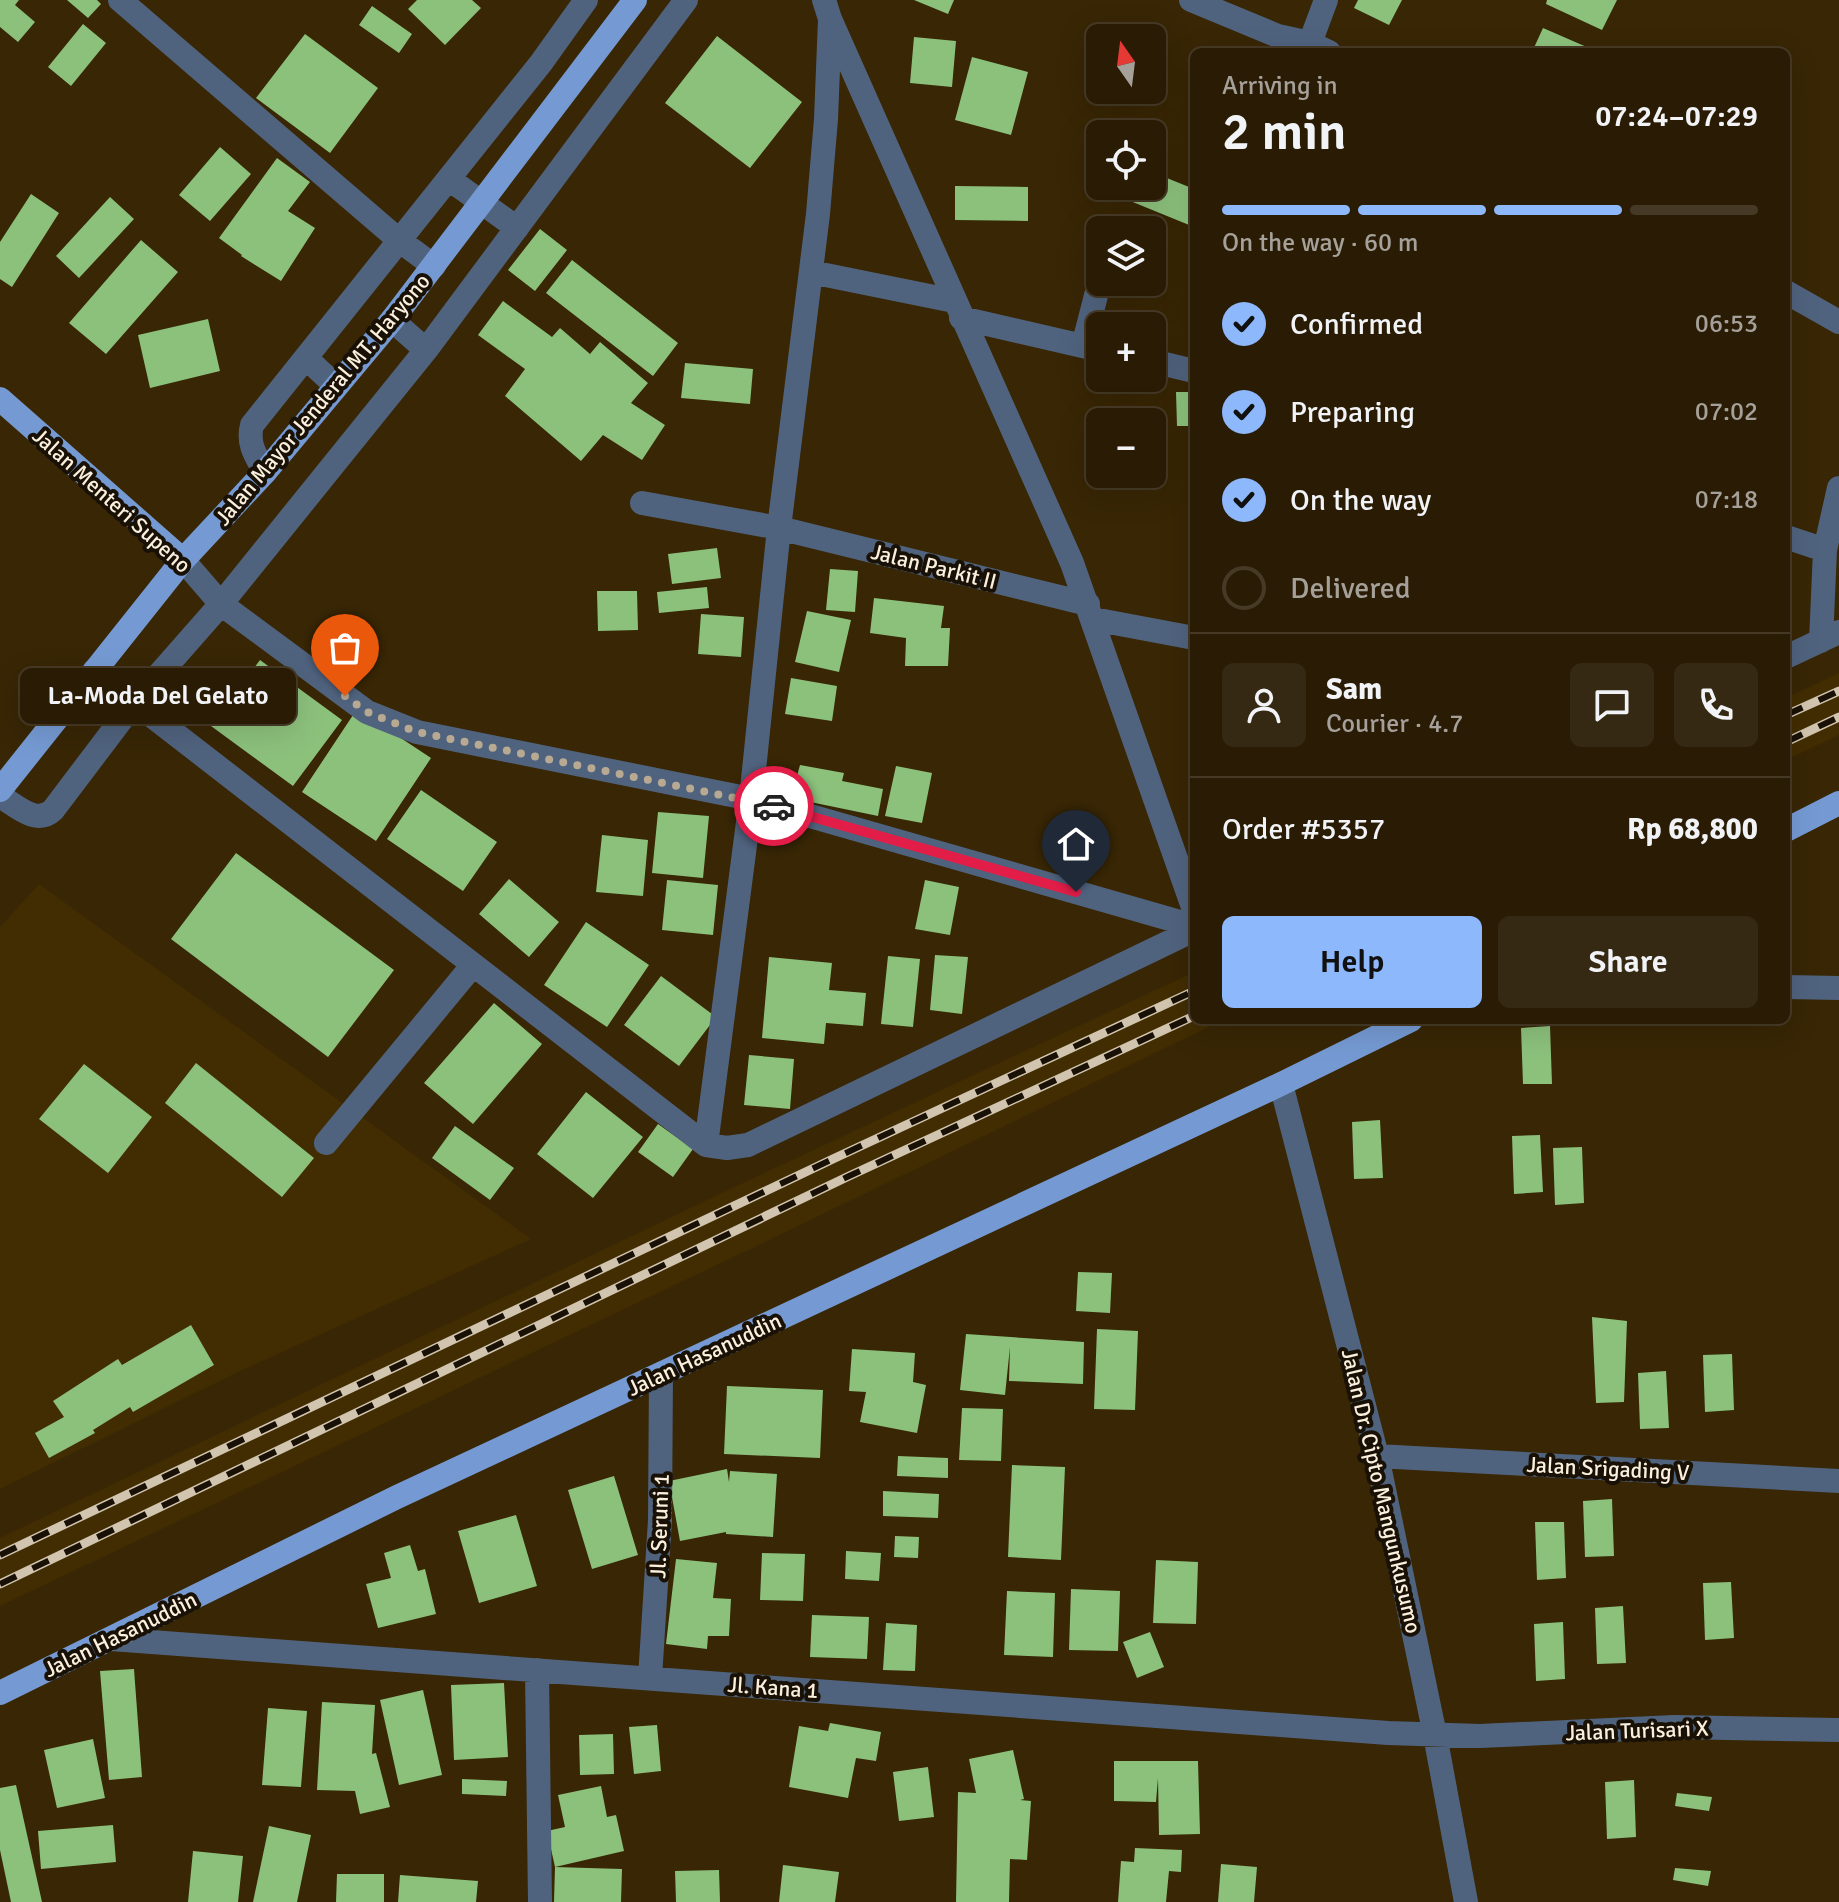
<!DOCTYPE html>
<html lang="en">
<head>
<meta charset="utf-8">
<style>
	:root { --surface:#2a1c04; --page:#362913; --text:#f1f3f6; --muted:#a5a19a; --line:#463a26; --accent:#8db9fc }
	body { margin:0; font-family:Signika,sans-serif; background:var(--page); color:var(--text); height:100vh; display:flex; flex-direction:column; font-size:30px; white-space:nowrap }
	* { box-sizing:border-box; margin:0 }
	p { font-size:26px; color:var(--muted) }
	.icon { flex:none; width:44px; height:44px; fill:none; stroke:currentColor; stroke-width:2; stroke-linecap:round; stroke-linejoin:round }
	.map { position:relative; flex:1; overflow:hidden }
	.side { position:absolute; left:1190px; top:48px; width:600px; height:976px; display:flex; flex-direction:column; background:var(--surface); border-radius:12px; box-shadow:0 8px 32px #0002,0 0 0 2px var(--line) }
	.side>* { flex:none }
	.needle { width:52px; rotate:346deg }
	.buttons { position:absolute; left:1086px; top:24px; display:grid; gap:16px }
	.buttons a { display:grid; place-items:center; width:80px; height:80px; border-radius:12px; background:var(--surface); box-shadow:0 8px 32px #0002,0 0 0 2px var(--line); font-size:40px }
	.pin { position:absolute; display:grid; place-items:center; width:68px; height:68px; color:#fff; margin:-82px -34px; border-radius:50% 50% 50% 0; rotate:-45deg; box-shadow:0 0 8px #0007 }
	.pin .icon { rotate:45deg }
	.courier { position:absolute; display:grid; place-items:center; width:80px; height:80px; margin:-40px; border:6px solid #e11d48; border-radius:50%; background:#fff; color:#222; box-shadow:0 2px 10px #0007 }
	.bubble { position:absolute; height:56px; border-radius:12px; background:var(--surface); box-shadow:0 8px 32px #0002,0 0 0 2px var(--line); font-size:26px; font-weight:600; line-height:56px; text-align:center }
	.summary em { font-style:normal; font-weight:600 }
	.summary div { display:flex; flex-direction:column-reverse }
	.summary { display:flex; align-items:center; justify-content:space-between; height:136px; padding:0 32px }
	h1 { font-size:52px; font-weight:600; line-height:60px }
	.bar { display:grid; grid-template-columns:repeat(4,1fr); gap:12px 8px; align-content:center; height:96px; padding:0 32px }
	.bar i { height:10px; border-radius:6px; background:var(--line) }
	.bar .on { background:var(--accent) }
	.bar p { grid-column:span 4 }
	.line { display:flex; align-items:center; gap:20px; padding:0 32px; border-top:2px solid var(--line) }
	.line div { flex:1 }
	.round { display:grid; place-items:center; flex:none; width:84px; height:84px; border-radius:12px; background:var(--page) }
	ol { padding:0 32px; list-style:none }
	li { display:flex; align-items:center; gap:24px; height:88px }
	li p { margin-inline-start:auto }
	li .icon { padding:8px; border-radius:50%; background:var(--accent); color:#111; stroke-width:4 }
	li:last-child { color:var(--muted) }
	li i { width:44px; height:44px; border:4px solid var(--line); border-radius:50% }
	.button { display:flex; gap:16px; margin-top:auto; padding:16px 32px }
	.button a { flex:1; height:92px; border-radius:12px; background:var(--accent); color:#111; font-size:32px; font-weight:600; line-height:92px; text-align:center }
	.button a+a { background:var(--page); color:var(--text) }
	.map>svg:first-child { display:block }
	.built { fill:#422d02 }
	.building { fill:#8cc17c }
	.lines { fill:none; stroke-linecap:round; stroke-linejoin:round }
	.minor { stroke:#50637e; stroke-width:24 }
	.major { stroke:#759ad3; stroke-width:24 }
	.rail-casing { stroke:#d2c5b0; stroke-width:9 }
	.rail { stroke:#191105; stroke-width:6; stroke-dasharray:18; stroke-linecap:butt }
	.done { stroke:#b7a992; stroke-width:8; stroke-dasharray:0 14.4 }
	.route { stroke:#e11d48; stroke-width:10 }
	.labels { text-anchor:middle; stroke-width:8; stroke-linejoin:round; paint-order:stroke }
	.street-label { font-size:22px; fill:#fbf0de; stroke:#191105 }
</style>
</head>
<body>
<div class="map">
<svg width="1839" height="1902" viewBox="0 0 1839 1902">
	<rect width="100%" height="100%" fill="#382605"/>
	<path class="built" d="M1839 673V735L1786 760V698Z
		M39 884 531 1239 236 1373 0 1489V927Z
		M1194 972V1020H1223L761 1244 0 1606V1538L728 1190Z"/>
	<path class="building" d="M0 0H19L15 5 35 22 18 42 0 27Z
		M67 0H97L101 4 88 18Z
		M417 0H472L481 8 445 45 408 9Z
		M914 0H954L948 14Z
		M1358 0H1402L1389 25 1354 8Z
		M1547 0H1617L1602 30 1546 4Z
		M372 6 412 34 399 53 359 25Z
		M83 24 106 43 71 86 48 67Z
		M1543 28 1589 48 1587 52H1532Z
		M305 34 378 88 330 153 256 98Z
		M717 36 802 102 750 168 665 103Z
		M914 37 956 41 952 87 910 83Z
		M972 57 1028 72 1011 135 955 120Z
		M220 147 251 174 210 221 179 195Z
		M277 158 310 182 288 211 315 228 281 281 241 256 242 255 219 238Z
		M1152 172 1194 189V227L1118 196 1122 186H1152Z
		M955 186 1028 187V221L955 220Z
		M31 194 59 213 12 287 0 279V242Z
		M110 197 134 219 79 278 56 256Z
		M540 229 567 250 535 291 508 270Z
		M141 240 178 272 106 354 69 323Z
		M572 260 678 343 653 376 546 293Z
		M503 301 552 337 560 328 590 354 600 342 648 383 631 403 665 425 642 460 603 435 581 461 505 396 525 369 478 335Z
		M208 319 220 371 150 388 138 335Z
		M685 363 753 369 750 404 681 398Z
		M1176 392H1194V426H1177Z
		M717 548 721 578 672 584 668 554Z
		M830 569 858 571 855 612 826 610Z
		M707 587 709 608 659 613 657 592Z
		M597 591H637L638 630 598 631Z
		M874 598 944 606 941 628H950L948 666H905L906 638 870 633Z
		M807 611 851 620 839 672 795 662Z
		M701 614 744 617 741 657 698 654Z
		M260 660 342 720 293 786 211 726Z
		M791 678 837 686 832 721 785 714Z
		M357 709 431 758 376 841 302 792Z
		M800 765 844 773 842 781 883 789 878 816 791 798Z
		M896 766 932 773 922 823 885 816Z
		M421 790 497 842 463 891 387 839Z
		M658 812 709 816 703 878 652 873Z
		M602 835 648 840 643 896 596 892Z
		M236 853 394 970 328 1057 171 939Z
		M509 879 559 922 529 957 479 914Z
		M667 880 718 885 713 935 662 930Z
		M925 880 959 887 950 935 915 929Z
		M586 922 649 965 607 1027 544 985Z
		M935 955 968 957 962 1014 930 1010Z
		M888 956 920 959 913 1027 881 1024Z
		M769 957 832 963 829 990 866 993 863 1026 826 1023 824 1044 762 1038Z
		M661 976 716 1017 679 1066 624 1025Z
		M494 1003 542 1044 473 1124 424 1083Z
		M1550 1026 1552 1084H1523L1521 1028Z
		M749 1055 794 1059 790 1109 744 1105Z
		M196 1063 314 1158 282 1197 165 1103Z
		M84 1064 152 1117 108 1173 39 1119Z
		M586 1092 643 1137 593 1198 537 1154Z
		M1380 1120 1383 1178 1354 1179 1352 1122Z
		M658 1124 693 1149 673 1177 638 1152Z
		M455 1126 514 1168 490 1200 432 1158Z
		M1540 1135 1543 1192 1514 1194 1512 1136Z
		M1582 1147 1584 1203 1555 1205 1553 1148Z
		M1078 1272 1112 1273 1110 1313 1076 1311Z
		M1592 1317 1627 1321 1624 1402 1596 1403Z
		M191 1325 214 1365 133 1412 130 1407 93 1430 95 1433 49 1458 35 1433 64 1417 53 1401 118 1359 122 1365Z
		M1097 1329 1138 1331 1135 1410 1094 1409Z
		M966 1334 1084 1342 1083 1384 1009 1381 1010 1347 1005 1395 960 1390Z
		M852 1349 915 1353 913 1382 926 1385 917 1433 860 1422 866 1392 849 1391Z
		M1732 1354 1734 1410 1705 1412 1703 1355Z
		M1666 1371 1669 1428 1640 1429 1638 1373Z
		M727 1386 823 1390 820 1458 724 1454Z
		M962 1408 1003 1409 1001 1461 959 1460Z
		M898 1456 948 1458V1478L897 1476Z
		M1012 1465 1065 1467 1061 1560 1008 1557Z
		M727 1469 729 1482 730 1471 777 1474 773 1537 726 1534V1532L680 1541 669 1481Z
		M614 1476 638 1555 592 1569 568 1490Z
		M883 1491 939 1494 938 1518 883 1516Z
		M1612 1499 1614 1556 1585 1557 1583 1501Z
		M516 1515 537 1586 479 1603 458 1531Z
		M1535 1522H1564L1566 1578 1537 1580Z
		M895 1536 919 1537 918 1558 894 1557Z
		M410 1545 418 1571 425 1569 436 1614 378 1628 366 1584 391 1578 384 1553Z
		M846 1551 881 1553 879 1581 845 1579Z
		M762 1553 805 1554 803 1601 760 1600Z
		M676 1559 717 1563 713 1598 731 1599 729 1636H708L707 1649 666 1644Z
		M1156 1560 1198 1562 1196 1624 1153 1623Z
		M1731 1582 1734 1638 1705 1640 1703 1583Z
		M1071 1589 1120 1591 1118 1651 1069 1650Z
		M1007 1591 1055 1593 1053 1657 1004 1655Z
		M1623 1606 1626 1663 1597 1664 1595 1608Z
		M812 1615 869 1617 867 1659 810 1657Z
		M1563 1622 1565 1679 1536 1681 1534 1624Z
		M886 1623 917 1625 915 1671 883 1670Z
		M1150 1632 1164 1667 1137 1678 1123 1642Z
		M134 1669 142 1777 109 1780 100 1671Z
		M504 1683 508 1757 454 1760 451 1685Z
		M423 1690 442 1775 399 1785 380 1700Z
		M322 1702 375 1705 372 1754 376 1753 390 1807 360 1814 355 1791 317 1790Z
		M268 1708 307 1711 301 1787 262 1785Z
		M830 1723 881 1732 876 1761 856 1758 848 1798 789 1787 799 1726 828 1731Z
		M657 1725 661 1771 634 1774 629 1727Z
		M613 1734 614 1774 580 1775 579 1735Z
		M93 1739 105 1798 57 1808 44 1750Z
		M1013 1750 1024 1799 1020 1800 1031 1801 1027 1860 1010 1859 1009 1902H956L958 1792 976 1793 969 1759Z
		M1114 1761H1198L1200 1834 1159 1835 1158 1778 1156 1802 1114 1801Z
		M928 1767 934 1817 899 1821 893 1772Z
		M462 1779 507 1781 506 1796 462 1794Z
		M1634 1780 1636 1837 1607 1839 1605 1782Z
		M16 1785 42 1902H11L0 1850V1788Z
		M601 1786 607 1817 616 1815 624 1851 555 1867 547 1831 565 1827 558 1795Z
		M1677 1793 1712 1797 1709 1811 1675 1806Z
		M113 1825 116 1862 41 1869 38 1831Z
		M269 1826 311 1835 297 1902H253Z
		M1135 1848 1182 1850 1181 1872 1169 1871 1166 1902H1118L1121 1861 1134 1862Z
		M193 1851 243 1856 238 1902H188Z
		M1221 1864 1257 1867 1254 1902H1218Z
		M783 1865 839 1872 835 1902H779Z
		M555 1867 622 1869 621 1902H554Z
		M1675 1868 1711 1871 1708 1886 1673 1880Z
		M719 1870 720 1902H676L675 1871Z
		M337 1874H384V1902H336Z
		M400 1875 478 1881 476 1902H398Z"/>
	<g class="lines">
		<path class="minor" d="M120 0 400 241 434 266
			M824 0 830 19 1072 563 1194 910
			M1191 0 1278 36 1310 43 1329 52
			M1303 52 1310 43 1326 0
			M449 179 517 228
			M811 272 954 301
			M1786 292 1839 322
			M961 318 1100 350
			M392 320 426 350
			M1083 346 1100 280
			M306 358 336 386
			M1152 361 1194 371
			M265 472C256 456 247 444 252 425L541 63 586 0
			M642 503 779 528 1088 604
			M1786 537 1825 550
			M183 560 221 604 367 712 417 732 751 799 1194 926
			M1093 619 1194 638
			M1821 641 1825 550 1839 488
			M1786 657 1839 632
			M94 671 706 1145 727 1148 748 1145 1194 930
			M0 796C16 805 36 826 53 810L134 703 221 604 426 350 686 0
			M1786 987 1839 988
			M1281 1084 1377 1456 1435 1735 1466 1902
			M326 1143 473 965
			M706 1145 751 799 779 528 818 214 826 119 830 19
			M1377 1456 1839 1481
			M111 1639 1388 1733 1480 1736 1674 1727 1839 1730
			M537 1670 540 1902
			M650 1678 660 1520 661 1374"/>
		<path class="major" d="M0 399 183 560
			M0 790 183 560 265 472 392 320 635 0
			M1786 830 1839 803
			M0 1693 397 1497 1281 1084 1411 1020"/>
		<g class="rail-casing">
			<path id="rail" d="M1786 715 1839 691
				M1786 742 1839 717
				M0 1555 835 1158 1194 991
				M0 1584 847 1177 1194 1016"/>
		</g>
		<use href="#rail" class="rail"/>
	</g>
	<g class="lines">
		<path class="done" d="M345 696 367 712 417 732 774 806"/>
		<path class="route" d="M774 806 1076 892"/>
	</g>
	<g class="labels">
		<g class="street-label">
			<text transform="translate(322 399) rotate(-50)" y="8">Jalan Mayor Jenderal MT. Haryono</text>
			<text transform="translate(112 500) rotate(42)" y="8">Jalan Menteri Supeno</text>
			<text transform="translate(934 566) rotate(14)" y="8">Jalan Parkit II</text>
			<text transform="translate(704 1354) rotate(-25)" y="8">Jalan Hasanuddin</text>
			<text transform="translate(1608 1468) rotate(3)" y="8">Jalan Srigading V</text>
			<text transform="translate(1382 1491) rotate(77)" y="8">Jalan Dr. Cipto Mangunkusumo</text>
			<text transform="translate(659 1526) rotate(-88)" y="8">Jl. Seruni 1</text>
			<text transform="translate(120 1634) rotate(-26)" y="8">Jalan Hasanuddin</text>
			<text transform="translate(773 1687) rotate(4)" y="8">Jl. Kana 1</text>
			<text transform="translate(1637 1730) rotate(-2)" y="8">Jalan Turisari X</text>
		</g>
	</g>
</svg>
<div class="buttons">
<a><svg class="needle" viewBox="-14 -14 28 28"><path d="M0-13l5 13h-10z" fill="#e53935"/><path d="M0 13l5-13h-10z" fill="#a5a19a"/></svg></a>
<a><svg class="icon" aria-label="locate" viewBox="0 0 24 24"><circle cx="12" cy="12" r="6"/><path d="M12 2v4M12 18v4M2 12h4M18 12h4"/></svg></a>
<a><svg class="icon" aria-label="layers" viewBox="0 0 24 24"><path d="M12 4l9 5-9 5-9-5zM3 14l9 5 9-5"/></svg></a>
<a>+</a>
<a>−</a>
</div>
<div class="pin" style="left:345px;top:696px;background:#ea580c"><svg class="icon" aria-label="bag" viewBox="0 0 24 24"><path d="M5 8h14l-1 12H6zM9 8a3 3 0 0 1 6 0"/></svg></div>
<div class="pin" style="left:1076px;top:892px;background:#1f2937"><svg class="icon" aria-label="home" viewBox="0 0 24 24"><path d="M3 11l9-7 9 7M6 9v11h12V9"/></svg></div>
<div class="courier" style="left:774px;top:806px"><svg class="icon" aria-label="car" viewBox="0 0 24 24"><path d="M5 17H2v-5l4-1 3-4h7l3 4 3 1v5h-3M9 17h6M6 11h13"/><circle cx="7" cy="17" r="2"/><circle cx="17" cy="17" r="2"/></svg></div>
<div class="bubble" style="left:20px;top:668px;width:276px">La-Moda Del Gelato</div>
<section class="side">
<div class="summary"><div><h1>2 min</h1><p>Arriving in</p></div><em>07:24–07:29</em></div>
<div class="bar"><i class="on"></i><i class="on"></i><i class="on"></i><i></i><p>On the way · 60 m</p></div>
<ol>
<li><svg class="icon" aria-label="check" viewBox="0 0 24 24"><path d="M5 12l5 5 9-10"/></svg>Confirmed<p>06:53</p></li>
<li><svg class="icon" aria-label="check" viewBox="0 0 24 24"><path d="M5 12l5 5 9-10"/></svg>Preparing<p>07:02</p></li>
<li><svg class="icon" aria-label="check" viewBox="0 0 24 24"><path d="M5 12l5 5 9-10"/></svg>On the way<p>07:18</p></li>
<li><i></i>Delivered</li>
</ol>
<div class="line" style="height:144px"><a class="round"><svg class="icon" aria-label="person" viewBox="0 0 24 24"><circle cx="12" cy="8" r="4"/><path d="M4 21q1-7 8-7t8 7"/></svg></a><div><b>Sam</b><p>Courier · 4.7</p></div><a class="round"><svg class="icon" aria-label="chat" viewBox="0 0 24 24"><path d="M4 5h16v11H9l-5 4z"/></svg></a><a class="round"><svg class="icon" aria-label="phone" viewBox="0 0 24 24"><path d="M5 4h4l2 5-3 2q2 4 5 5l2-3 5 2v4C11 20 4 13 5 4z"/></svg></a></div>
<div class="line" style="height:104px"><div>Order #5357</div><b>Rp 68,800</b></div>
<div class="button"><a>Help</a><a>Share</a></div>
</section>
</div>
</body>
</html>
